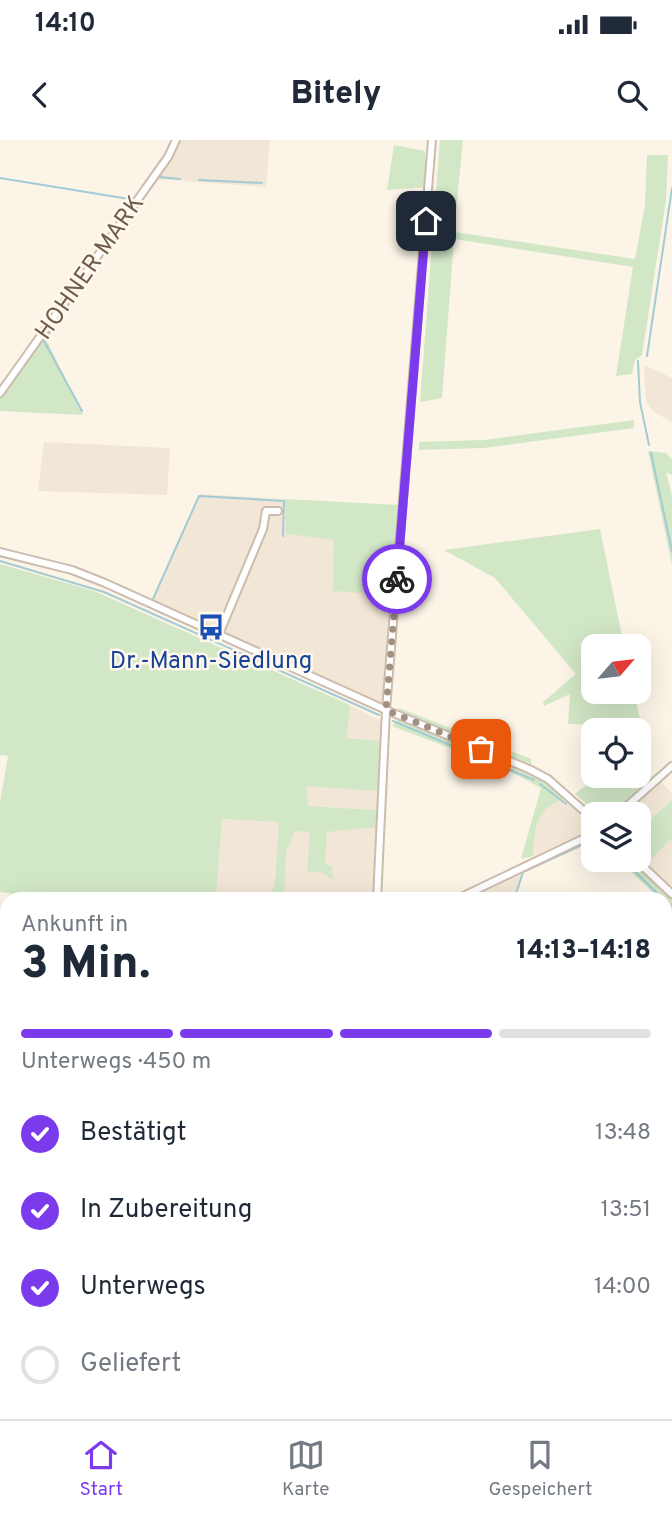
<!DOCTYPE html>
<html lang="de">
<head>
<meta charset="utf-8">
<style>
	:root { --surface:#fff; --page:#f6f6f7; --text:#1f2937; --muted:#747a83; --line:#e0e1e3; --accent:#7c3aed }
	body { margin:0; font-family:Overpass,sans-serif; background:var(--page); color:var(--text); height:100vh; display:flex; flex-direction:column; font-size:26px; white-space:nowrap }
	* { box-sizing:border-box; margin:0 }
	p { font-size:23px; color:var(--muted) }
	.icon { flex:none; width:38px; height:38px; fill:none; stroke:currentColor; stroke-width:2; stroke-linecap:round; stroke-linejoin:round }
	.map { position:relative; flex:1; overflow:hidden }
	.details { position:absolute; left:0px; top:752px; width:672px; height:527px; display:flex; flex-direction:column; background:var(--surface); border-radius:21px 21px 0 0; box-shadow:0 7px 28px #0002 }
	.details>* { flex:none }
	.needle { width:46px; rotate:62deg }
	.controls { position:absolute; left:581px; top:494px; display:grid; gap:14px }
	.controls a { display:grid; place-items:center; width:70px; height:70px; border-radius:14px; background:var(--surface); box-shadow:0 7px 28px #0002; font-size:35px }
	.pin { position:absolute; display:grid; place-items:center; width:60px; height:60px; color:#fff; margin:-30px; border-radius:14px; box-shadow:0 4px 10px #0006 }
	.courier { position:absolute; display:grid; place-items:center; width:70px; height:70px; margin:-35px; border:5px solid #7c3aed; border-radius:50%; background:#fff; color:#222; box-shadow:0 2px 9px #0007 }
	.headline em { font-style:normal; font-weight:800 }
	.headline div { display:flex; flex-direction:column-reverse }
	.headline { display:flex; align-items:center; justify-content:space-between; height:119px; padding:0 21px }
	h1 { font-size:46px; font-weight:800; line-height:52px }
	.bar { display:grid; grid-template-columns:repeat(4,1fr); gap:10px 7px; align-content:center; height:84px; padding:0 21px }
	.bar i { height:9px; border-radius:5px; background:var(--line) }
	.bar .selected { background:var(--accent) }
	.bar p { grid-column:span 4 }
	ol { padding:0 21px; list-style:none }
	li { display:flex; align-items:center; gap:21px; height:77px }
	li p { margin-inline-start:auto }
	li .icon { padding:7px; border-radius:50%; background:var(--accent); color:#fff; stroke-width:4 }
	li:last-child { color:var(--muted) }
	li i { width:38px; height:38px; border:4px solid var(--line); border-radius:50% }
	.status { display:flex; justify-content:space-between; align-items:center; height:49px; padding:0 35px; background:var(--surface); direction:ltr }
	.status svg { height:19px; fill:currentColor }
	header { display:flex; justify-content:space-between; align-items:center; height:91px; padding:0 21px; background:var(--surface); font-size:32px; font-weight:800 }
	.menu { display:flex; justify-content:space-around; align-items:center; height:98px; border-top:2px solid var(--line); background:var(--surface); font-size:19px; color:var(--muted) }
	.menu a { display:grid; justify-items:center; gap:4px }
	.menu .selected { color:var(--accent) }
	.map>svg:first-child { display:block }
	.residential { fill:#f2e6d6 }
	.green { fill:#d2e7c6 }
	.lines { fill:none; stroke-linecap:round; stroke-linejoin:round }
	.stream { stroke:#a3cbd4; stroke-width:2 }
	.minor-casing { stroke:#ccbcae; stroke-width:10 }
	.minor { stroke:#fff; stroke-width:6 }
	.done { stroke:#a29183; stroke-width:7; stroke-dasharray:0 12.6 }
	.route { stroke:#7c3aed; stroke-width:9 }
	.labels { text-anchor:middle; stroke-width:5; stroke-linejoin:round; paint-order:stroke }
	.street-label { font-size:24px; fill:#725c4d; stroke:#fef8ed }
	.transit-label { font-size:24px; fill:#164399; stroke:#fef8ed }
</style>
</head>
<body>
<div class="status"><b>14:10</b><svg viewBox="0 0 49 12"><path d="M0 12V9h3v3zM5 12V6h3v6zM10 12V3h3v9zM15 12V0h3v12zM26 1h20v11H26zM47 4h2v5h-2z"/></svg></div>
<header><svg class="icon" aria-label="back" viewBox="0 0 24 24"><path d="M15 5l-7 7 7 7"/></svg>Bitely<svg class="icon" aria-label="search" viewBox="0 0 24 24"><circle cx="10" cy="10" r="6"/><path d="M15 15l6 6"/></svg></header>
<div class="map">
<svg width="672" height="1279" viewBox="0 0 672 1279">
	<rect width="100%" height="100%" fill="#fbf4e7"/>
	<path class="residential" d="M180 0H270L266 47 156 39Z
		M644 225 672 238V282L654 272 646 262Z
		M44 302 170 308 167 355 38 351Z
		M200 354 285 359 286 394 334 400 393 455 384 560 377 563 151 461Z
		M350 565 381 581 380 601 347 598Z
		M661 641 672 654V660L640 687 639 674 627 672Z
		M305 645 378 651 377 670 308 666Z
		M565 658 593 689 533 716 536 683 547 665Z
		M222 679 376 687 374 759 216 760Z
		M670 700 672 702V752L645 726Z
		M521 735 513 759H469Z
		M672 1190V1279H519L524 1272H665V1197Z"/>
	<path class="green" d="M440 0H463L454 92 635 119 645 65 647 15H668L666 60 642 215 635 220 632 234 616 236 633 127 454 99 442 258 420 262Z
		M394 5 425 11V47L387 50Z
		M44 195 83 275 0 271V258Z
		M634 280V288L483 308 419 310V302L484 300Z
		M648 311 666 313 672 319V335L666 332 672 356V425Z
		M285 359 398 365 393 455 333 451 334 400 286 394Z
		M600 389 624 506H593V551H634L652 639 613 674H598L575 654 599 635H639V590H596L595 585 568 584 570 554 544 566 543 562 576 534 495 438 444 410Z
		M0 424 94 451 350 565 347 598 380 601 378 651 306 646 308 666 377 670 376 687 327 692 325 723 332 727 333 740 320 732 307 733 310 692 295 691 286 711 284 759H268L275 744 279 682 222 679 216 759 10 760V753L0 752V663L8 616 0 615Z
		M399 568 531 619V624L399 572Z
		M399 579 545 641 565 658C534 670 536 686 533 716L521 719 541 648 505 629 392 586Z
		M672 660V702L670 700 645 726 672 752V771L665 764V760L660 759 617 719H639V685L641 687Z
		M0 911 7 919V1206L0 1210Z"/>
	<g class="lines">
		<path class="stream" d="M0 38 129 59
			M199 40 262 43
			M137 66 159 37 180 39
			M129 78 137 68
			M647 216 672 48
			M638 221 640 262 649 305
			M82 271 44 201 87 137
			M651 313 672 411
			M0 421 104 452 379 575
			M153 459 199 356 284 361 283 396
			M393 581 534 640
			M540 644 566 664
			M622 719 664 760
			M514 760 523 732 593 700
			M665 760 670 765"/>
		<g class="minor-casing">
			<path id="minor" d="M0 253 168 17 176 0
				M0 412 72 430 105 443 386 570 529 629 548 639 593 679
				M219 494 263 389 266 371H278
				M618 674 672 626
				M635 719 672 754
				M377 760 386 570 432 0
				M455 760 593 694
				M0 875H7
				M665 979 672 978
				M665 1192 672 1184
				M0 1199 7 1195
				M244 1272 255 1279
				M351 1279 353 1272
				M587 1279 593 1272"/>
		</g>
		<use href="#minor" class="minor"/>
	</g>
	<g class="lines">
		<path class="done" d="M397 439 386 570 481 609"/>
		<path class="route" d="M397 439 426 81"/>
	</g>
	<defs>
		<g id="bus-bare" transform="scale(2.1)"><path d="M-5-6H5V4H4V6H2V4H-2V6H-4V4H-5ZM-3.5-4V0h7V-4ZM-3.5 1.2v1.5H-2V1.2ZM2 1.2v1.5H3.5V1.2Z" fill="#1a4fb4" stroke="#fef8ed" stroke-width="2.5" paint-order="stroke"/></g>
	</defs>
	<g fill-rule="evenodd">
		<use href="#bus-bare" x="211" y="487"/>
	</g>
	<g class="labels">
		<g class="street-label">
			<text transform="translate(89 127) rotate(-55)" y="8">HOHNER MARK</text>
		</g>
		<g class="transit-label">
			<text x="211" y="528">Dr.-Mann-Siedlung</text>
		</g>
	</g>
</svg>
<div class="controls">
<a><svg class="needle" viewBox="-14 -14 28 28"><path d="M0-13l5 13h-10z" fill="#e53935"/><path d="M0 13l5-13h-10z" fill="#747a83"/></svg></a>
<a><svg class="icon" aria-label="locate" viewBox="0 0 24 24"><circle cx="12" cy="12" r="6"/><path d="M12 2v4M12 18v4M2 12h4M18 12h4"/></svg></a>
<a><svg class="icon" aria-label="layers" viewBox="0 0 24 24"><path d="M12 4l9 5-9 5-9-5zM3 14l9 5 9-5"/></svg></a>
</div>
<div class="pin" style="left:481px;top:609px;background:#ea580c"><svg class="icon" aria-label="bag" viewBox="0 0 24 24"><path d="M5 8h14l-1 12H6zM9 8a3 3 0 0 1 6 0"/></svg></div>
<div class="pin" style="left:426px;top:81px;background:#1f2937"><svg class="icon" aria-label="home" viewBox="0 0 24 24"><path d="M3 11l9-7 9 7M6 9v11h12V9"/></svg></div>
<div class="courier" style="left:397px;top:439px"><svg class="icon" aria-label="bike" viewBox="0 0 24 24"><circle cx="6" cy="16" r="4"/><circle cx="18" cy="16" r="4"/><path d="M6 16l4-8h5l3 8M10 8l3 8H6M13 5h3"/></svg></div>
<section class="details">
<div class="headline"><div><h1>3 Min.</h1><p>Ankunft in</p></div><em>14:13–14:18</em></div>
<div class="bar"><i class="selected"></i><i class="selected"></i><i class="selected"></i><i></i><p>Unterwegs · 450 m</p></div>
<ol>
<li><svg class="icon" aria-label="check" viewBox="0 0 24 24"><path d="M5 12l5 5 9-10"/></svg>Bestätigt<p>13:48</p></li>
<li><svg class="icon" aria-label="check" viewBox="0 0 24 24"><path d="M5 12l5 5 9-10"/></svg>In Zubereitung<p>13:51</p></li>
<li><svg class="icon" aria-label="check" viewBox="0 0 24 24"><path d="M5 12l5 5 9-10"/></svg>Unterwegs<p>14:00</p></li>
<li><i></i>Geliefert</li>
</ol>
</section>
</div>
<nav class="menu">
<a class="selected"><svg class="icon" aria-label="home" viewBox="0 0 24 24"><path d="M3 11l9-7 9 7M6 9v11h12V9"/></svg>Start</a>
<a><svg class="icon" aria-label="map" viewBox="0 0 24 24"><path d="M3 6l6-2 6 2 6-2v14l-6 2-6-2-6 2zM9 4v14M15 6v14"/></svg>Karte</a>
<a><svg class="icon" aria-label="saved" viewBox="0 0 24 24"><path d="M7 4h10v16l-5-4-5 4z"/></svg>Gespeichert</a>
</nav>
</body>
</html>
